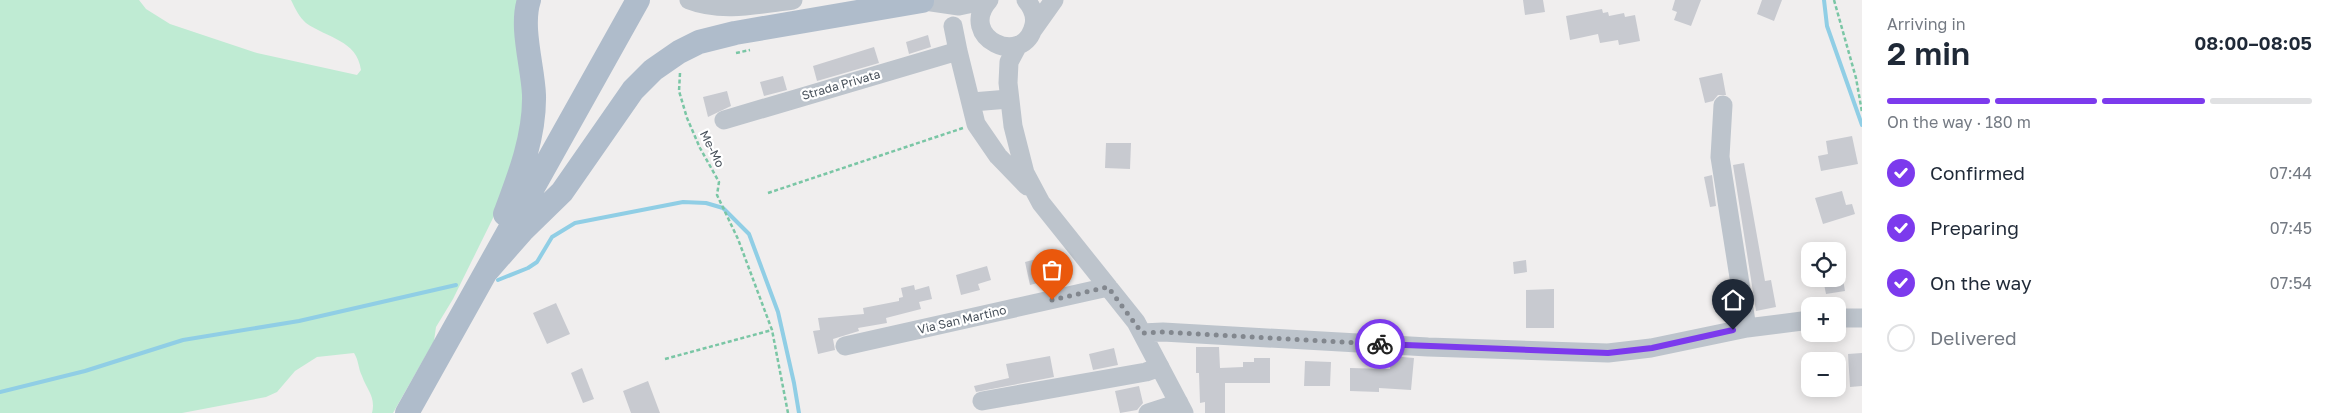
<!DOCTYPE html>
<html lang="en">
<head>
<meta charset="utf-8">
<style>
	:root { --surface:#fff; --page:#f2f2f3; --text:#1f2937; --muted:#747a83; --line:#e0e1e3; --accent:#7c3aed }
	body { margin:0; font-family:"Golos Text",sans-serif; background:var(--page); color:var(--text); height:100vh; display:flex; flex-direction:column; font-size:19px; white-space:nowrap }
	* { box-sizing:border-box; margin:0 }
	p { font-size:16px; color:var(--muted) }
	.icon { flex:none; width:28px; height:28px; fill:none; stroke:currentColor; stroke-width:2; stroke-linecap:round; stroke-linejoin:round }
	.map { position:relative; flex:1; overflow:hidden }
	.side { display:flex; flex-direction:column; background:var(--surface); width:475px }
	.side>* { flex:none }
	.tools { position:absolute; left:1801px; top:242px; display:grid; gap:10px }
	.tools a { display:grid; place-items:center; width:45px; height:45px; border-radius:10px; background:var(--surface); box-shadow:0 2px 12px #0003; font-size:25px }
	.pin { position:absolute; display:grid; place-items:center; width:42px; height:42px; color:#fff; margin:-51px -21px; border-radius:50% 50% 50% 0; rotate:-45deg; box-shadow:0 0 5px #0007 }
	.pin .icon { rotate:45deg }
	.courier { position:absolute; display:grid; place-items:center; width:50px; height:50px; margin:-25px; border:4px solid #7c3aed; border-radius:50%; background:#fff; color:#222; box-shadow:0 1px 6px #0007 }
	.summary em { font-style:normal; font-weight:600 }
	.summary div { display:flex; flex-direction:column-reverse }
	.summary { display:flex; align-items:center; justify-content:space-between; height:85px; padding:0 25px }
	h1 { font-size:32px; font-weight:600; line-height:38px }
	.bar { display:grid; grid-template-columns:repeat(4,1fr); gap:8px 5px; align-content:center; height:60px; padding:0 25px }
	.bar i { height:6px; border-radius:4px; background:var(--line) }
	.bar .selected { background:var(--accent) }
	.bar p { grid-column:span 4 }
	ol { padding:0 25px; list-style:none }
	li { display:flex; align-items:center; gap:15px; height:55px }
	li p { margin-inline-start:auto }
	li .icon { padding:5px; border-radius:50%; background:var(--accent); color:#fff; stroke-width:4 }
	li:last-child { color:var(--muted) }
	li i { width:28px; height:28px; border:2px solid var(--line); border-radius:50% }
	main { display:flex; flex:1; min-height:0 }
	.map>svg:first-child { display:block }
	.green { fill:#bfebd3 }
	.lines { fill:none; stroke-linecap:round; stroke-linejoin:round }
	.stream { stroke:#90cee5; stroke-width:4 }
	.building { fill:#c8cad0 }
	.path { stroke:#7ac6a5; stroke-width:2.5; stroke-dasharray:4 2.5; stroke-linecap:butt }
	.minor { stroke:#bdc4cc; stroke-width:19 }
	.major { stroke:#afbccb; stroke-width:24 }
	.done { stroke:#82878e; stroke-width:5; stroke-dasharray:0 9 }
	.route { stroke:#7c3aed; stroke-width:6 }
	.labels { text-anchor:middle; stroke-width:4.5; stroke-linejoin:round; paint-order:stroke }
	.street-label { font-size:12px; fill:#47505a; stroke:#fff }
</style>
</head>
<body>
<main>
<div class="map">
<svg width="1862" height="413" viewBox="0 0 1862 413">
	<rect width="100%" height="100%" fill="#f0eeee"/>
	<path class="green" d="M0 0H139L146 9 170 24 257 53 357 75 361 70C357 40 327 38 306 23 299 17 295 8 291 0H524L522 138 493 218 453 299 436 327 434 341 393 413H372C376 397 367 390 362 376 358 368 359 361 354 353L317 357 295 371 277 392 266 397 182 413H0Z"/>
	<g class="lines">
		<path class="stream" d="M1824 0 1827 26 1862 125
			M498 280 528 268 537 262 552 237 575 223 683 202 706 203 723 208 749 234 778 312 794 383 799 413
			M0 392 85 371 183 340 299 321 456 285"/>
	</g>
	<path class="building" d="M1523 0H1543L1545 12 1525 15Z
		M1675 0H1701L1691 26 1674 20 1677 12 1672 10Z
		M1762 0H1782L1774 21 1757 14Z
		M1602 9 1603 13 1608 12 1609 16 1624 13 1625 17 1635 15 1640 41 1619 45 1618 40 1600 43 1598 34 1570 40 1566 16Z
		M928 35 931 47 909 54 906 42Z
		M874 47 879 63 817 81 813 66Z
		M1722 73 1726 95H1718L1713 101 1705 103 1699 78Z
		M783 76 787 90 764 96 760 82Z
		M727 91 731 106 708 117 703 97Z
		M1852 136 1858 164 1821 171 1818 156 1828 154 1826 141Z
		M1106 143H1131L1130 169 1105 168Z
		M1744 163 1765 281 1771 280 1776 307 1756 311 1733 165Z
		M1712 175 1716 206 1710 207 1704 177Z
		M1842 191 1846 205 1852 204 1855 214 1823 224 1815 198Z
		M1047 256 1053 279 1030 285 1025 262Z
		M1526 260 1527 272 1514 274 1513 262Z
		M987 266 991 280 978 284 980 290 961 295 956 275Z
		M1823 279H1843L1845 291 1826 294Z
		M914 285 915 290 929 286 932 299 919 302 921 309 886 318 887 323 858 328 859 331 833 339 835 350 818 354 813 331 820 330 818 318 864 314 863 308 899 301V298L903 297 901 288Z
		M1729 286 1734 319 1727 321 1722 288Z
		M1554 289V328H1526V290Z
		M556 303 570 334 547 344 533 313Z
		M1196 347H1219L1220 368 1243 367V362H1254V358H1270V383H1225V413H1205V402L1200 403 1199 373H1196Z
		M1114 348 1118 365 1093 370 1089 354Z
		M1862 353V386L1850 387 1848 354Z
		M1050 356 1054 377 976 392 974 386 1009 378 1006 364Z
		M1391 356 1414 358 1411 390 1379 388V392L1350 391V368L1390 369Z
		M1305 361 1331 362 1330 386H1304Z
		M582 368 594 399 583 403 571 373Z
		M648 381 660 413H631L623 391Z
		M1139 386 1143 403 1137 410 1120 413 1115 391Z"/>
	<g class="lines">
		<path class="path" d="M1834 0 1856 78 1862 112
			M736 53 750 50
			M680 73 679 91 687 118 700 148 719 182 717 195 738 239 772 330 788 413
			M768 193 963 128
			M665 359 772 330"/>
		<path class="minor" d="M689 0C722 13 760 4 793 0
			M918 0 959 6 987 0
			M989 0C956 37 1024 70 1034 25 1036 16 1032 7 1026 0
			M953 26 958 51 976 124 998 156 1027 186
			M1032 31 1054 0
			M1018 45 1009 62 1008 83 1013 126 1025 173 1041 203 1136 322 1184 413
			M972 102 1009 99
			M1723 105 1720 157 1747 328
			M724 120 958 51
			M1838 318H1862
			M1142 333 1163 332 1428 347 1608 353 1651 348 1747 328 1810 320
			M845 346 1108 287
			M982 401 1146 372 1160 367
			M1148 413 1179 403"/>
		<path class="major" d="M505 214C519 177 535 136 534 95 533 67 520 27 529 0
			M486 272 522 231 562 192 633 90 653 70 679 52 699 42 735 33 922 1
			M407 413 638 0"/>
	</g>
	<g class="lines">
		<path class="done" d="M1052 300 1108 287 1142 333 1163 332 1380 344"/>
		<path class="route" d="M1380 344 1608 353 1652 348 1733 330"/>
	</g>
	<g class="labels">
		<g class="street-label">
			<text transform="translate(841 85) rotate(-16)" y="4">Strada Privata</text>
			<text transform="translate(712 149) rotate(63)" y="4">Me-Mo</text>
			<text transform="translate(962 320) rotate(-13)" y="4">Via San Martino</text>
		</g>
	</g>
</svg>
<div class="tools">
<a><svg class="icon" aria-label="locate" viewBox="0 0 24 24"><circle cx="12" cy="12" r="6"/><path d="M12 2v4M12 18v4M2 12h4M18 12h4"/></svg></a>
<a>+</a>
<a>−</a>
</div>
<div class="pin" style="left:1052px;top:300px;background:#ea580c"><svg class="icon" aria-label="bag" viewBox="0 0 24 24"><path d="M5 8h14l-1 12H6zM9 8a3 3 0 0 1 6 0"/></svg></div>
<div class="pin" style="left:1733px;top:330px;background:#1f2937"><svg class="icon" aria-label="home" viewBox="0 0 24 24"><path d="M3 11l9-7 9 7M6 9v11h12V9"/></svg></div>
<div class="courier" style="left:1380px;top:344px"><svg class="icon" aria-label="bike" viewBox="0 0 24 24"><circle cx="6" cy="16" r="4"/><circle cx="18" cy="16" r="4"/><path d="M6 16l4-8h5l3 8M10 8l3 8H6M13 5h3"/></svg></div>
</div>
<section class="side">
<div class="summary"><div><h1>2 min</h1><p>Arriving in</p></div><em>08:00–08:05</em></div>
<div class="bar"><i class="selected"></i><i class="selected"></i><i class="selected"></i><i></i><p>On the way · 180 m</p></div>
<ol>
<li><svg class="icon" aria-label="check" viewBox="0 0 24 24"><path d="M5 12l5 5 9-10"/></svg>Confirmed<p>07:44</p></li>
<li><svg class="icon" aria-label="check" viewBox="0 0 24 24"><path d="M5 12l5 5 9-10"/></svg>Preparing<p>07:45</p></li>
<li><svg class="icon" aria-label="check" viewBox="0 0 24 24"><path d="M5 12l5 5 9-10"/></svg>On the way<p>07:54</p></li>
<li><i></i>Delivered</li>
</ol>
</section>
</main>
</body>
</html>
